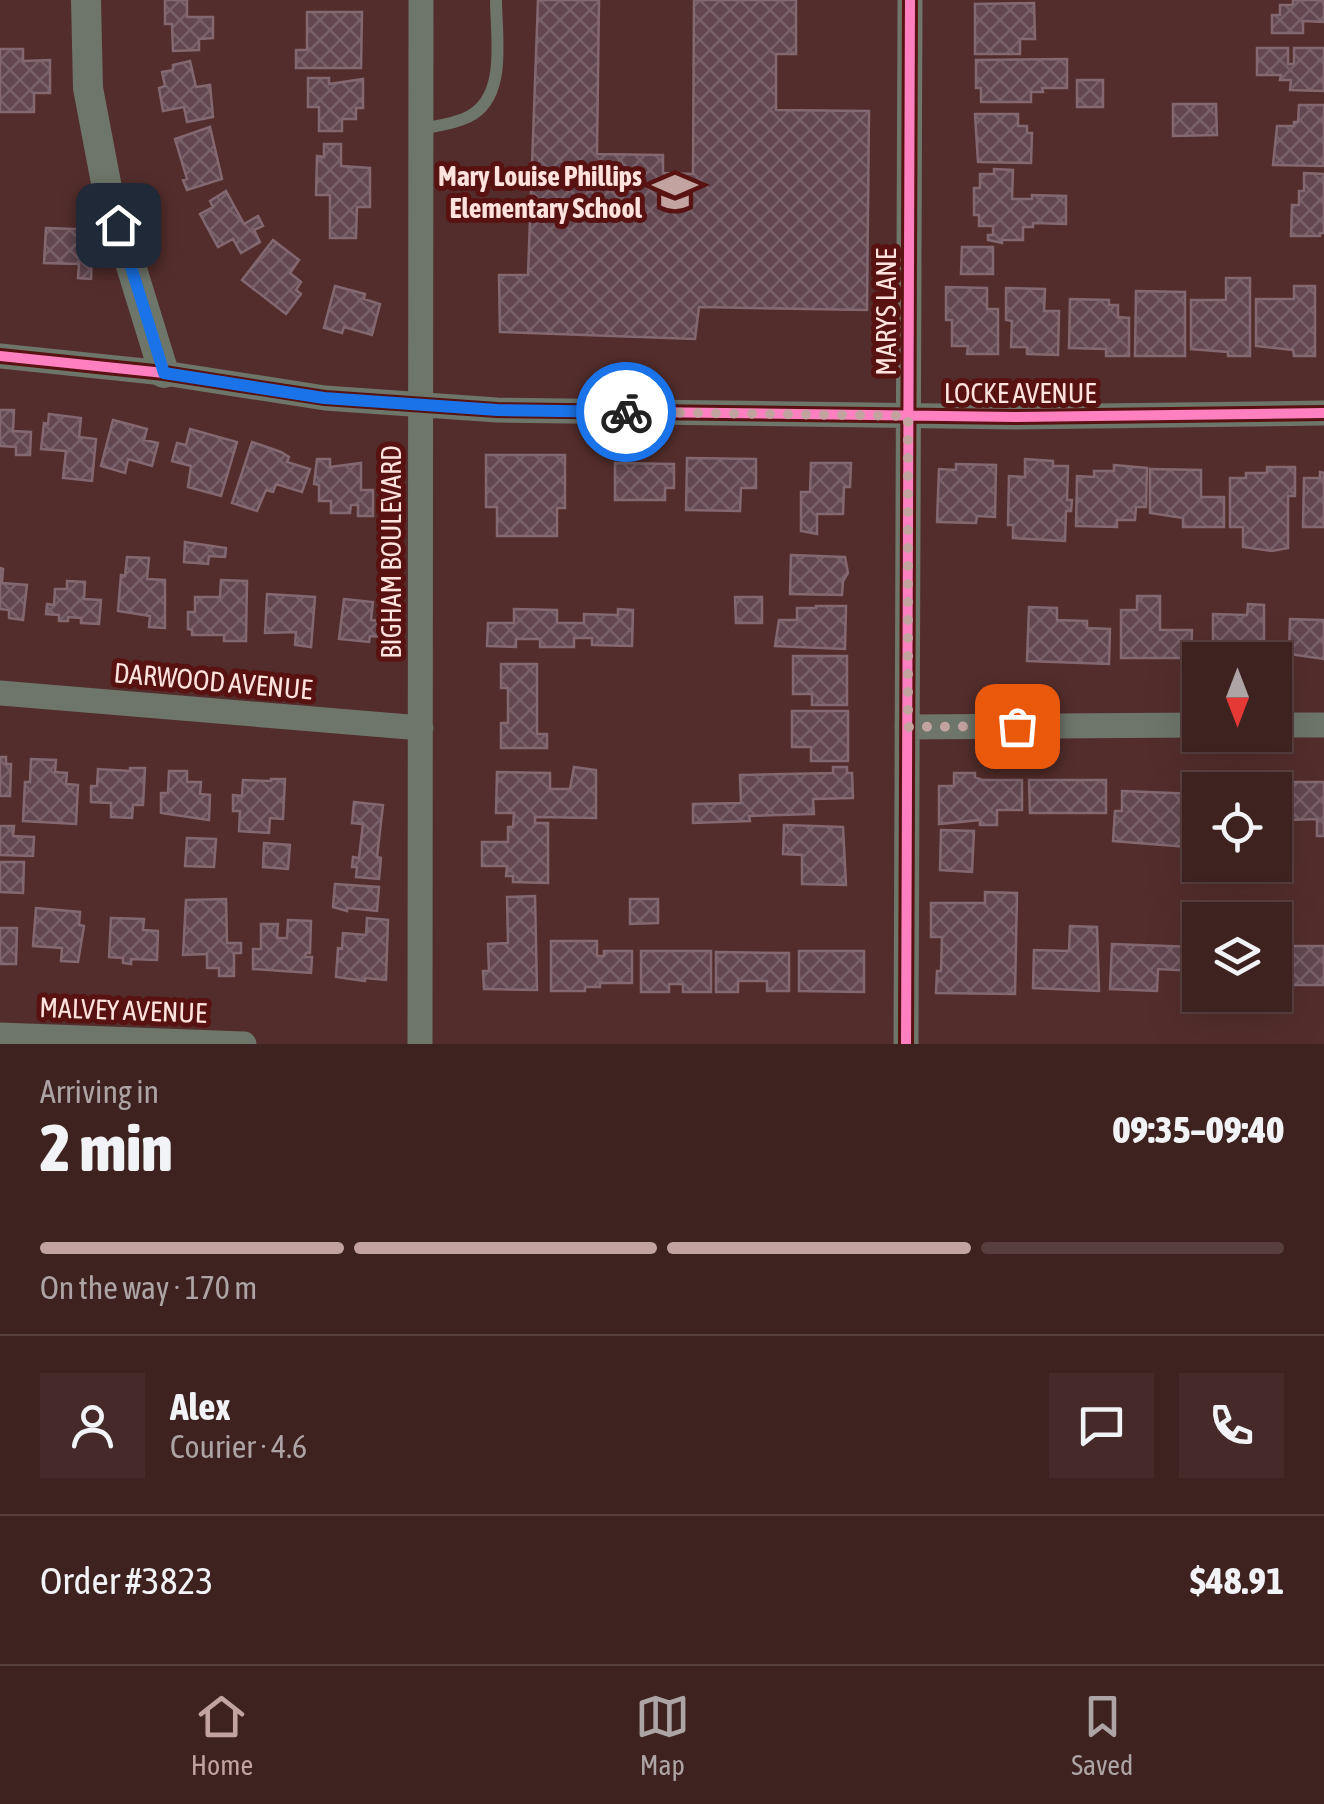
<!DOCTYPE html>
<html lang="en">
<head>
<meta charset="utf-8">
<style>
	:root { --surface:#3e2220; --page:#452a29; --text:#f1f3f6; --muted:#ada4a5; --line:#573f3e; --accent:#c2a39f }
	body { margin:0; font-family:"Asap Condensed",sans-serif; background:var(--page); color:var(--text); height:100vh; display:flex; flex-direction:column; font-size:38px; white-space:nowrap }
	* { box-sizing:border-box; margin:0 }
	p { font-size:32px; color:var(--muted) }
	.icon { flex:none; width:55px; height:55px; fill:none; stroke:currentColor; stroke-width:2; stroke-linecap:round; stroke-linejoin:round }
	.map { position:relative; height:1044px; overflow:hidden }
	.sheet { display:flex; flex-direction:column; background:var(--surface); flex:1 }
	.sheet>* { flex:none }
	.needle { width:65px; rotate:180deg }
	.tools { position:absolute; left:1182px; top:642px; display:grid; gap:20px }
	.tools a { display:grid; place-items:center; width:110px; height:110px; border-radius:0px; background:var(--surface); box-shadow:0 10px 40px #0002,0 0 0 2px var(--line); font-size:50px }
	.pin { position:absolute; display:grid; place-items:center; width:85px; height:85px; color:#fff; margin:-42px; border-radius:20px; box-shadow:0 5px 15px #0006 }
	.courier { position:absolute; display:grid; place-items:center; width:100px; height:100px; margin:-50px; border:8px solid #1a73e8; border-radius:50%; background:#fff; color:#222; box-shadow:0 2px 12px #0007 }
	.headline em { font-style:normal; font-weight:800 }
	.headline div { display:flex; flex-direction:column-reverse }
	.headline { display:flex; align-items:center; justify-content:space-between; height:170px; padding:0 40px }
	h1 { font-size:65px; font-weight:800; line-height:75px }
	.bar { display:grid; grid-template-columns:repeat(4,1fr); gap:15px 10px; align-content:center; height:120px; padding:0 40px }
	.bar i { height:12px; border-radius:8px; background:var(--line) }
	.bar .selected { background:var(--accent) }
	.bar p { grid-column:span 4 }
	.line { display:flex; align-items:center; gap:25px; padding:0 40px; border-top:2px solid var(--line) }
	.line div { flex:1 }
	.round { display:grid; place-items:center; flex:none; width:105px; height:105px; border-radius:0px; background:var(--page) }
	.dock { display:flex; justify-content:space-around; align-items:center; height:140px; border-top:2px solid var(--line); background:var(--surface); font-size:28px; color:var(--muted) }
	.dock a { display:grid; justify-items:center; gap:5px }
	.dock .selected { color:var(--accent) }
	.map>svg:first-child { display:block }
	.building { fill:url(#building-cross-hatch); stroke:#836872; stroke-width:2.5 }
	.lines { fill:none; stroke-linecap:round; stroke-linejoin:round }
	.service { stroke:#6e7569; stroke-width:12 }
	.minor { stroke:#6e7569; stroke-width:25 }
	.tertiary { stroke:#6e7569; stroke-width:30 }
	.cycleway-casing { stroke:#571211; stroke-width:16 }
	.cycleway { stroke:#ff80c0; stroke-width:10 }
	.done { stroke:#c2a39f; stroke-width:10; stroke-dasharray:0 18 }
	.route { stroke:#1a73e8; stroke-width:12 }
	.labels { text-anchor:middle; stroke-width:10; stroke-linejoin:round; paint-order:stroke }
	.poi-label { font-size:28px; font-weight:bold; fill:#fde2de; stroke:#571211; text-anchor:end }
	.street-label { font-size:28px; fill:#fde2de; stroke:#571211 }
</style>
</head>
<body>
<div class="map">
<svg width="1324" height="1044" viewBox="0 0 1324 1044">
	<defs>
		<pattern id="building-cross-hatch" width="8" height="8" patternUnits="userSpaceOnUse" patternTransform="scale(2.5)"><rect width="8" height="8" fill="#624750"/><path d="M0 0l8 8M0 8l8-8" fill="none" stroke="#796169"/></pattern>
	</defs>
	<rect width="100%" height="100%" fill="#532d2b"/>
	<path class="building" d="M165 0H187V17H213V38L199 39V50L173 51 172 24H165Z
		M538 0H599L597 154 663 155V173L693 174 694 0H796V54H776V110L869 111 867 310 699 307 695 339 500 332 499 275H528Z
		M1293 0H1324V22L1303 21V33H1272V15H1280V5H1293Z
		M1034 3 1035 39H1020V54H975V4Z
		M307 12H362L361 68H296V50H307Z
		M1257 48H1288V64H1294V48H1324V91L1290 90 1291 80H1280L1281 75H1257Z
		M0 49H23V61L50 60V93H34V112H0Z
		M1067 59V88H1042L1043 92H1031V102H981V88H976V60Z
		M190 61 196 87 210 85 213 117 187 122 184 107 163 111 159 88 165 86 162 72 173 70V65Z
		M308 78H329V84L363 79V108H356V119H342V131H319V107H308Z
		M1077 80H1103V107H1077Z
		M1173 104H1216L1217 135 1173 136Z
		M1299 105H1324V166L1273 165 1277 126H1294V122H1298Z
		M975 114H1018V126H1027V133H1032L1031 163 978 162Z
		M210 127 222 179 187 190 183 180 187 179 175 139Z
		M324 144H341V166L370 168V207H357L356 238H330V195H316L317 156 324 157Z
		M994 169 1013 170 1012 199H1032V195L1066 196V224L1033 223V227H1023V240H1002V243L988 240V235H993V226H979V215H974V188H980V174H994Z
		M1304 173 1324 174V233H1320V236H1291L1292 205H1299V191H1304Z
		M226 191 244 224 258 216 263 226 254 230 260 242 241 253 233 239 218 247 200 214 213 207 210 201Z
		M46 228 101 230V253H92L91 279 78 278 79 264 44 263Z
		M273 240 299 260 290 273 301 282 296 290 301 294 286 314 242 280Z
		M962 247H993V274H961Z
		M1226 278H1250V356H1228V352L1191 349V300H1226Z
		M335 286 365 294 364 299 380 304 372 335 344 327 342 333 324 328Z
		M1294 286H1315V356H1294L1293 350 1256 346V299H1294Z
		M946 287 987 288V309H998V354H967L968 346H952V320H946Z
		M1006 288 1045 289 1044 311H1059L1058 355 1027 354V347H1011L1012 321 1006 320Z
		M1136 291 1185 292V356H1135Z
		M1070 299 1109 300V305H1118V317L1129 318V356H1106V349L1069 348Z
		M0 410H14L13 431 31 432 30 455H16V447L0 446Z
		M49 414 81 418 79 437 96 439 92 481 63 478 66 451 41 449 44 423 48 424Z
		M113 420 147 429 144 440 158 443 152 466 128 459 125 473 101 466Z
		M190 429 237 442 221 496 188 487 191 466 172 461 177 443 186 445Z
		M252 442 281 452 289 457 287 462 310 469 302 492 276 484 273 492 266 490 257 511 232 503Z
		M486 455H565V508H557V536H497V507H486Z
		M687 458 756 459V488H741L740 511 686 510Z
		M317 459H330V467L361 463V490H373V516H358V505H351L350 513H331V501H319V485L314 484Z
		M1025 459 1053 461V466H1068L1067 500H1072L1071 511H1066L1065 541 1013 538V525H1008L1009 476 1025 477Z
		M615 463 674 464V488H665V500H615Z
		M811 463H851L850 487H844L843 514H817V534L801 531V492H810Z
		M956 464 996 465 995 517 977 516 976 523 937 522 939 469 956 470Z
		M1114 465 1147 468 1146 507H1136L1135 520H1117V527L1076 526 1077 476 1094 477V471H1114Z
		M1267 467H1295V496H1288V548L1272 551 1243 547V527H1230V478H1246V473H1267Z
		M1150 469 1201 470V497H1224V527H1183V518L1150 513Z
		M1320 472 1324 473V527H1303L1304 478H1320Z
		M185 542 226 548 225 557 209 556 208 564 184 562Z
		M791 555 845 557 848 573 843 581 842 595 790 594Z
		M127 557 149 558 147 579 165 580V628L149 627 150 616 118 611 121 575 125 576Z
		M0 568 3 569 2 583 27 585 23 620 9 618V610L0 609Z
		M221 580 247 581 246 641H224V635H192V630L188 629V612H195V597H220Z
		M67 581 85 582 84 599 101 600 99 624 81 623V618L68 617V621H59V615L46 614 47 604 54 605 55 589H67Z
		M267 594 315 597 311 647 295 645 296 632 265 633Z
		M1137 596H1160V630H1192L1191 658H1121V610H1137Z
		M735 597H762V623H736Z
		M344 599 373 602 371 620 382 621 383 637 370 636 369 642 339 639Z
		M1248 604 1264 605V654H1248V660H1213V614L1247 615Z
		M816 606H846L845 649 775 646 779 620H797V608H816Z
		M1029 607 1057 608V620L1087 621V628L1110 629 1109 664 1027 661Z
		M514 609 557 610V623H584V614L618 615V609L633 610 632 646 592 645V638H574V647H540V639H516V647L487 646 488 623H514Z
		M1290 619 1324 620V659L1289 654Z
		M793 656H847V705H812V694H793Z
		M501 664H537V734H547V748H501V723H508V688H501Z
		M792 711H848V761H811V747H792Z
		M0 757H6V764H11L10 796H0Z
		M31 759 56 760 55 772 67 773 66 784 78 785 76 824 23 821 25 782H30Z
		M574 767 596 770V818L535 817V823H548V883L513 882V876H506L507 866H482V842H508V827H513L514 813H496L497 772 550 773V789H570Z
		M833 767H847V773H852L853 798 813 799 814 814 749 816 750 821 693 823V804L741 803 740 775 833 773Z
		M130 768H145L143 805H133L132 818 111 817V803L91 802V786H97L98 769 130 771Z
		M169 771H187V782H201L200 794 210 795 209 820 161 813V793H168Z
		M954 773H975V777L982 780H1022V810H997V825H980V820L939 824V786H954Z
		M271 779H285L283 819 270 818 269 833 239 831 240 811H233V795L242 796 243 780 271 781Z
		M1205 779 1283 784 1282 840H1275V790H1205Z
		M1029 780H1106V813H1030Z
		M1288 782H1324V836H1317V819L1289 820Z
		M1122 791 1198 794 1195 840 1187 839V847L1113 841 1115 811H1122Z
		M354 802 383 805 377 857 381 858 379 879 356 877 357 867H352L353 857 359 858 363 824 352 823Z
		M784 825 843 827 846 885 802 884V855L783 854Z
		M0 826H14L13 836 34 837 33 856 0 855Z
		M941 830 974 831 972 872 940 870Z
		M187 838 216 839 214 867 185 866Z
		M264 843 290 845 288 869 263 867Z
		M0 862H24L23 893 0 892Z
		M335 884 379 887 377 911 347 908V911L333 907Z
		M985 892 1017 893 1015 994 936 993 937 971H941L942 937H931V903H985Z
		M535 896 537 990 484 989 483 971H489L488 944 508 943 507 897Z
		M226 899 227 943H241V953H234V976H219V968H207V954L183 955 186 900Z
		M630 899H658V923L630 924Z
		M36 908 80 912 79 925 84 926 78 962 61 961 62 948 33 946Z
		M111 918 144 919 143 930 158 931 157 960 131 959V964L123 963V958L109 957Z
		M367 918 388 920 386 980 365 978V981L336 977 338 948 342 949 343 933 366 935Z
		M288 920 311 921 310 953H306L305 957H312L311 973 253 969V949H261V924H278L277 938H287Z
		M1070 926 1097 927 1099 991 1033 988 1034 950 1069 951Z
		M0 928H17L16 964H0Z
		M551 941H597V956H604V951H632V983H600V987H585V991H551Z
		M1112 944 1196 947 1195 971 1158 969 1157 991 1110 989Z
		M1292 946H1324V985H1291Z
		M641 951H711V992H683V984H669V992H641Z
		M799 951H864V992L799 991Z
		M716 952 789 953V991H767V981H738V992H716Z"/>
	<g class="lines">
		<path class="service" d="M421 129C436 126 454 124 468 117 508 98 496 36 496 0"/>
		<path class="minor" d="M0 356 164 373 325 398 497 410 1015 417 1324 413
			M0 693 421 728
			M1275 725H1324
			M907 727 1200 725
			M0 1035 244 1044
			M420 1044 421 0
			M906 1044 910 0"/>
		<path class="tertiary" d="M86 0 88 88 107 188 164 373"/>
		<g class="cycleway-casing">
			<path id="cycleway" d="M0 356 164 373 325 398 497 410 1015 417 1324 413
				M906 1044 910 0"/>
		</g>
		<use href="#cycleway" class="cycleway"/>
	</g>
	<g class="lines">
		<path class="done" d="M626 412 908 416V727L1017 726"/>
		<path class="route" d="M118 225 164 373 324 398 497 410 626 412"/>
	</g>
	<defs>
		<g id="school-bare" transform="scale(3.45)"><path d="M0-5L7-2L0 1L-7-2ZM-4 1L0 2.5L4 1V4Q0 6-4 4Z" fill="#c2a39f" stroke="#571211" stroke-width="2.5" paint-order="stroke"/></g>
	</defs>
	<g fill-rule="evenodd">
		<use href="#school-bare" x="675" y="192"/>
	</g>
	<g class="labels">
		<g class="poi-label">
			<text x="642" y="186">Mary Louise Phillips<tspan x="642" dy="32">Elementary School</tspan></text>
		</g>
		<g class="street-label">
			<text transform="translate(886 312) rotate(-90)" y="10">MARYS LANE</text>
			<text x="1020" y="403">LOCKE AVENUE</text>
			<text transform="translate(391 552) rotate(-90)" y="10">BIGHAM BOULEVARD</text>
			<text transform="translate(213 681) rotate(5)" y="10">DARWOOD AVENUE</text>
			<text transform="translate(123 1010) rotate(2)" y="10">MALVEY AVENUE</text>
		</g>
	</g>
</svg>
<div class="tools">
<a><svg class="needle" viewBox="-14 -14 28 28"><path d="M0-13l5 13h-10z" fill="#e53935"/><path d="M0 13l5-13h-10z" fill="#ada4a5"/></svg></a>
<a><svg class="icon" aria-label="locate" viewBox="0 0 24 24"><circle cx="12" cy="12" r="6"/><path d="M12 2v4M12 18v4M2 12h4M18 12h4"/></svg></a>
<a><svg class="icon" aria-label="layers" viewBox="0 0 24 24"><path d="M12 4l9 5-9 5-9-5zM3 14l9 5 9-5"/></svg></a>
</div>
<div class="pin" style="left:1017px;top:726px;background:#ea580c"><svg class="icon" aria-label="bag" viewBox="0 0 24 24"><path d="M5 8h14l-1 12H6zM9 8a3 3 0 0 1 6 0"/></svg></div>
<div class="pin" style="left:118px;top:225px;background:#1f2937"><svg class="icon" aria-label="home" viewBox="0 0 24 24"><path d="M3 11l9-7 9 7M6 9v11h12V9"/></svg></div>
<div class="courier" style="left:626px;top:412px"><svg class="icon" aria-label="bike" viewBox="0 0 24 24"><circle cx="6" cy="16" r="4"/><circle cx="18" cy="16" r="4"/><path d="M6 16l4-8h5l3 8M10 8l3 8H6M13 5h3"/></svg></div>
</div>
<section class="sheet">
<div class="headline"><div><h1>2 min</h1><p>Arriving in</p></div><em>09:35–09:40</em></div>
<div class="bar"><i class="selected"></i><i class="selected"></i><i class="selected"></i><i></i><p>On the way · 170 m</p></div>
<div class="line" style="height:180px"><a class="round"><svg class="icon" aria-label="person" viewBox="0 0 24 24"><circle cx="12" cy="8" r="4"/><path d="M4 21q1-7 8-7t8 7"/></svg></a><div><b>Alex</b><p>Courier · 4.6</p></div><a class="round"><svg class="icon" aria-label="chat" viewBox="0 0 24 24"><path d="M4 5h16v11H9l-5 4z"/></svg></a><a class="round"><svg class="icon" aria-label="phone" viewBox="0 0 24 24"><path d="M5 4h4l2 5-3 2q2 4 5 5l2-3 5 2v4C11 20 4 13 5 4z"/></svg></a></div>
<div class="line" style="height:130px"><div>Order #3823</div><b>$48.91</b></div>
</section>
<nav class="dock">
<a class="selected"><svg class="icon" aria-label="home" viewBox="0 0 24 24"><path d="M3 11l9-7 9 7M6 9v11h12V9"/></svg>Home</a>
<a><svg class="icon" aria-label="map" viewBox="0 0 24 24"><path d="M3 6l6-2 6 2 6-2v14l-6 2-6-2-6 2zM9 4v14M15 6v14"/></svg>Map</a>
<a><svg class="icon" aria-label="saved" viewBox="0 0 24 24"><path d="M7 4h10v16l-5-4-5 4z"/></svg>Saved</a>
</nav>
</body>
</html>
